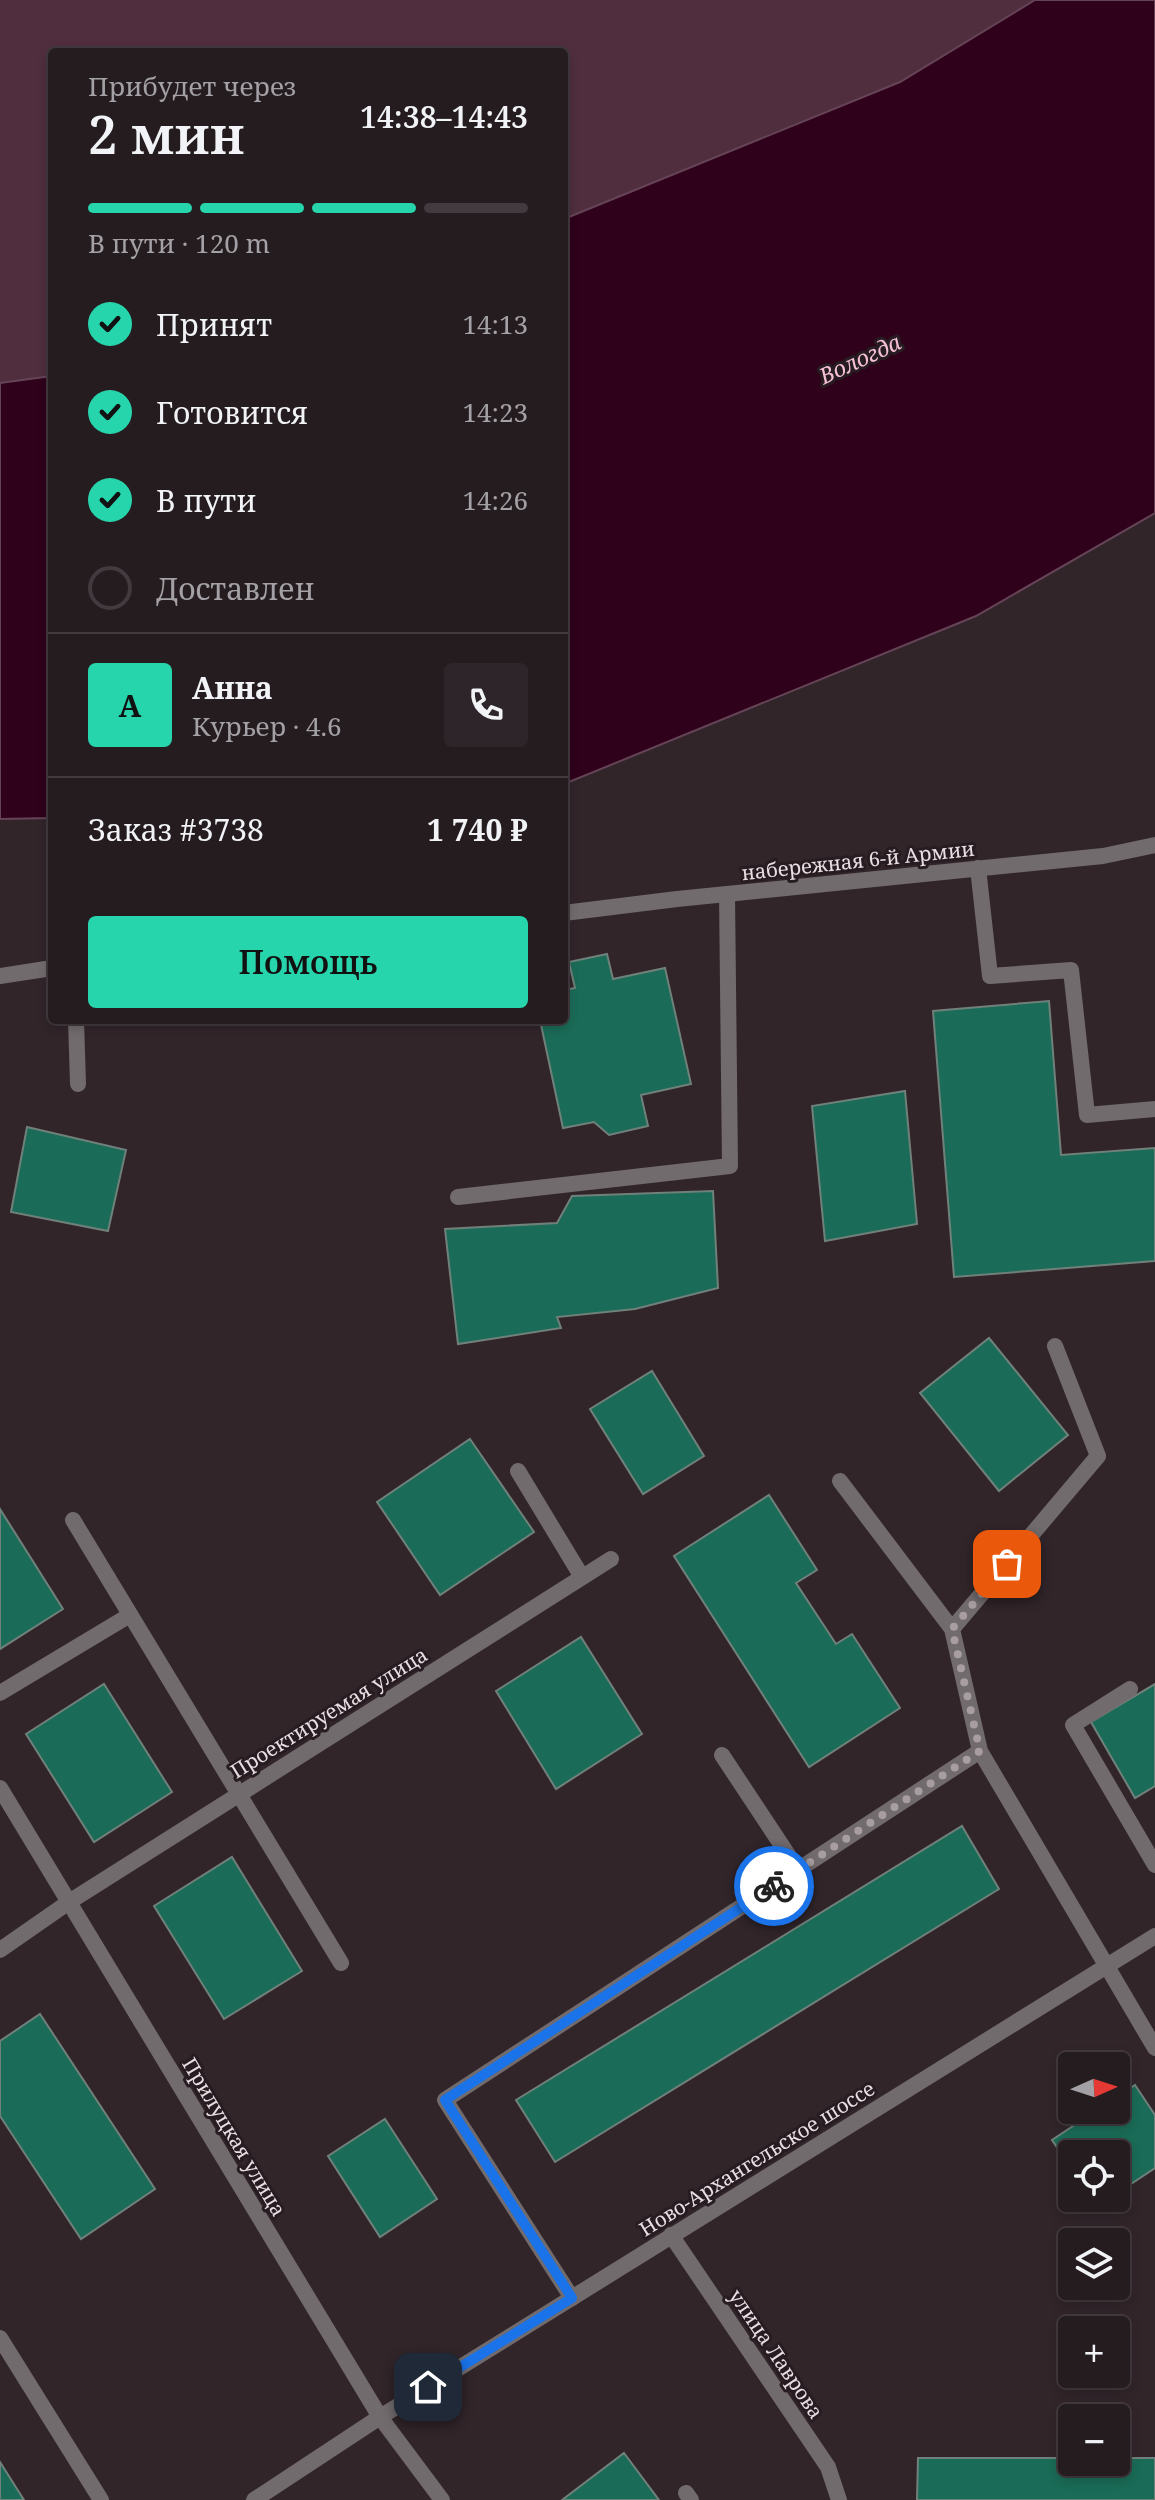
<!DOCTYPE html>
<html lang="ru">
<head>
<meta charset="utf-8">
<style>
	:root { --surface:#251c20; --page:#2d2529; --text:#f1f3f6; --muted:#a3a1a5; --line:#423a3e; --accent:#27d5ad }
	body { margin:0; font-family:"Noto Serif",serif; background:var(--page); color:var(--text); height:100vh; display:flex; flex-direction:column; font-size:30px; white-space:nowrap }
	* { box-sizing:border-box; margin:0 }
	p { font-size:26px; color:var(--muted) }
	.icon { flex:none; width:44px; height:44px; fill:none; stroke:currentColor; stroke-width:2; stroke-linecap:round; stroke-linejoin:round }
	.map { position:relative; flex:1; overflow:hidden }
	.panel { position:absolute; left:48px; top:48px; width:520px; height:976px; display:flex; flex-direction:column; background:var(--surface); border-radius:8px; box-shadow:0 4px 12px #0003,0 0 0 2px var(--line) }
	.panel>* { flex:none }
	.needle { width:52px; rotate:87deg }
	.tools { position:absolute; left:1058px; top:2052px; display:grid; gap:16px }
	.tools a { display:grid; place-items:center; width:72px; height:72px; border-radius:8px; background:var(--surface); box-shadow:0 4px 12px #0003,0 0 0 2px var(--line); font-size:40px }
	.pin { position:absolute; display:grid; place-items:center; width:68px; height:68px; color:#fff; margin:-34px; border-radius:16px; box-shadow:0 4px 12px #0006 }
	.courier { position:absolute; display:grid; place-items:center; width:80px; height:80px; margin:-40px; border:6px solid #1a73e8; border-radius:50%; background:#fff; color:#222; box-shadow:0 2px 10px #0007 }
	.head em { font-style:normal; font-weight:600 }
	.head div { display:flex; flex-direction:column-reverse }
	.head { display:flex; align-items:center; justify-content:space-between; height:136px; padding:0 40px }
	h1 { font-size:52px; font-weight:600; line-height:60px }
	.bar { display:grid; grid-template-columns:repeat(4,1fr); gap:12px 8px; align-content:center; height:96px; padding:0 40px }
	.bar i { height:10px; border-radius:6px; background:var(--line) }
	.bar .current { background:var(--accent) }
	.bar p { grid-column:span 4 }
	.line { display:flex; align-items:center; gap:20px; padding:0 40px; border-top:2px solid var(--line) }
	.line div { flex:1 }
	.round { display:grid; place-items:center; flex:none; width:84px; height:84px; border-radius:8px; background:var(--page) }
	ol { padding:0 40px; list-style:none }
	li { display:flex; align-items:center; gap:24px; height:88px }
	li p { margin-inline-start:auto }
	li .icon { padding:8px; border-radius:50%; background:var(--accent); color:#111; stroke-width:4 }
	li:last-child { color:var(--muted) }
	li i { width:44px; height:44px; border:4px solid var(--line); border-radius:50% }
	.action { display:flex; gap:16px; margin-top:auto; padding:16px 40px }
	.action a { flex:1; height:92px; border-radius:8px; background:var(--accent); color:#111; font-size:32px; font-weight:600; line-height:92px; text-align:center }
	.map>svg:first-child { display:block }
	.green { fill:#502e3d }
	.water { fill:#2f011b; stroke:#664457; stroke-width:2 }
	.building { fill:#1a6b57; stroke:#70807a; stroke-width:2 }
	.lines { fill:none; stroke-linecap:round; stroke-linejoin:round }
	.lane { stroke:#716b6d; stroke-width:16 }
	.street { stroke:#716b6d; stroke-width:16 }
	.done { stroke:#a89ea2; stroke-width:8; stroke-dasharray:0 14.4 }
	.route { stroke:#1a73e8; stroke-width:10 }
	.labels { text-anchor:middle; stroke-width:6; stroke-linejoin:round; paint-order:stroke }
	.street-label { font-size:20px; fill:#e8dfe3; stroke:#271c21 }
	.water-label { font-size:22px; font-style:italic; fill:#f6c1d7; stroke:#271c21 }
</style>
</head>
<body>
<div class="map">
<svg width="1155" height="2500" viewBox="0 0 1155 2500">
	<rect width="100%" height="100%" fill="#31252a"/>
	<path class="green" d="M0 0H1035L900 82 564 219V52H52V376L0 383Z"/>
	<path class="water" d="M1035 0H1155V513L976 616 564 784V219L900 82Z
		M52 376V818L0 819V383Z"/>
	<path class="building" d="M607 954 613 979 665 968 691 1084 641 1095 648 1126 609 1135 594 1122 563 1128 540 1020H564V990L575 988 569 962Z
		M1049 1001 1061 1155 1155 1148V1261L954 1277 933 1011Z
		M905 1091 917 1224 825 1241 812 1106Z
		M27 1127 126 1150 108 1231 11 1212Z
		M713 1191 718 1288 635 1309 557 1317 561 1328 458 1344 445 1229 557 1223 572 1196Z
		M989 1338 1068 1435 999 1491 920 1393Z
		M652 1371 704 1456 643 1494 590 1409Z
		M470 1439 534 1532 440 1595 377 1502Z
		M769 1495 817 1570 796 1583 836 1644 852 1634 900 1708 809 1767 674 1556Z
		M0 1509 63 1609 0 1649Z
		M581 1637 642 1734 556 1789 496 1691Z
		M104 1684 172 1792 94 1842 26 1734Z
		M1155 1684V1786L1135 1798 1091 1722Z
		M962 1826 999 1889 555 2162 516 2100Z
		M232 1857 302 1971 224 2019 154 1906Z
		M40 2014 155 2189 81 2239 0 2116V2041Z
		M1135 2085 1155 2115V2168L1116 2194V2154H1072V2169L1052 2140 1097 2110H1116V2098Z
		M385 2119 437 2199 380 2237 328 2156Z
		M624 2453 659 2500H562Z
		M918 2458H1072V2462H1116V2458H1155V2500H917Z
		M0 2462 24 2500H0Z"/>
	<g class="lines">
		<path class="lane" d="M978 868 990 976 1071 970 1087 1115 1155 1109
			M76 1020 78 1084
			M458 1197 730 1166 727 894
			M518 1471 582 1577
			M840 1481 952 1629 980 1751
			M73 1520 341 1963
			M952 1629 1098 1456 1055 1346
			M1130 1689 1073 1725 1155 1865
			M0 1693 130 1615
			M722 1755 798 1870
			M0 1950 69 1902
			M572 2298 445 2100 980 1751 1155 2048
			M0 2338 101 2500
			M686 2493 691 2500
			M254 2500 380 2417"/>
		<path class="street" d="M564 913 677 899 1103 856 1155 845
			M0 976 52 968
			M0 1788 380 2417 442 2500
			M69 1902 611 1559
			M671 2235 828 2467 839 2500
			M380 2417 1155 1936"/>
	</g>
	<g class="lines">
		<path class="done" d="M774 1886 980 1751 952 1629 1007 1564"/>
		<path class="route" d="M428 2387 572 2298 445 2100 774 1886"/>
	</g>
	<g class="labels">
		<g class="street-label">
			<text transform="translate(858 861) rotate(-6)" y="7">набережная 6-й Армии</text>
			<text transform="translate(329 1713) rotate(-32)" y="7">Проектируемая улица</text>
			<text transform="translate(234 2137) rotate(59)" y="7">Прилуцкая улица</text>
			<text transform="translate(757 2159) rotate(-32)" y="7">Ново-Архангельское шоссе</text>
			<text transform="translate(776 2354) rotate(56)" y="7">улица Лаврова</text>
		</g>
		<g class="water-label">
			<text transform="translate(860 359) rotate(-25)" y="8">Вологда</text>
		</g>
	</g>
</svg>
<div class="tools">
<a><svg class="needle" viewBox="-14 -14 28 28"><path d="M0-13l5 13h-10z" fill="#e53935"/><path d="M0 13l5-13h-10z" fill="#a3a1a5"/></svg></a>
<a><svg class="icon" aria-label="locate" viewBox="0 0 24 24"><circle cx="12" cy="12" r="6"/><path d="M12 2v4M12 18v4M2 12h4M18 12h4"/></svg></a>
<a><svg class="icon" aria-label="layers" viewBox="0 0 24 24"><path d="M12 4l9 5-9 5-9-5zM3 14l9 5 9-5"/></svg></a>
<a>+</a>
<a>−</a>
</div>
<div class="pin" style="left:1007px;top:1564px;background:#ea580c"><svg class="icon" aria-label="bag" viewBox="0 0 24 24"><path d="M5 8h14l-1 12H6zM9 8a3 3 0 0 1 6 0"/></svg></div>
<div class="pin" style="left:428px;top:2387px;background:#1f2937"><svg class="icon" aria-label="home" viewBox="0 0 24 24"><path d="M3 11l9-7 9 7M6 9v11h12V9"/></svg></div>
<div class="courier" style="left:774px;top:1886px"><svg class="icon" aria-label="bike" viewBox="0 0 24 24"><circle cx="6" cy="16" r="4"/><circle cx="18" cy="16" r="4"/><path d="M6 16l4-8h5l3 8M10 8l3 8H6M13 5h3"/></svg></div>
<section class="panel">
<div class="head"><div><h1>2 мин</h1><p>Прибудет через</p></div><em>14:38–14:43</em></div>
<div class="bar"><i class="current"></i><i class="current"></i><i class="current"></i><i></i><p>В пути · 120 m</p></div>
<ol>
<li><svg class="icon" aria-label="check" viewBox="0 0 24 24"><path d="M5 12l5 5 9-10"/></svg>Принят<p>14:13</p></li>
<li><svg class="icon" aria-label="check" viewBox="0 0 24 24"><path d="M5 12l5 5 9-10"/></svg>Готовится<p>14:23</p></li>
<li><svg class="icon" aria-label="check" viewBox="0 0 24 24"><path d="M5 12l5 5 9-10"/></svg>В пути<p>14:26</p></li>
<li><i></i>Доставлен</li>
</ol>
<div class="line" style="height:144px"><b class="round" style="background:var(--accent);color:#111">А</b><div><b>Анна</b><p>Курьер · 4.6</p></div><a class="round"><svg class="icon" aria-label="phone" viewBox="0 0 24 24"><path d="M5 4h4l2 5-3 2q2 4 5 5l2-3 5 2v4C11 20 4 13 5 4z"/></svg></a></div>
<div class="line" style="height:104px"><div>Заказ #3738</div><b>1 740 ₽</b></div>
<div class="action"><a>Помощь</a></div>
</section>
</div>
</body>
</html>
